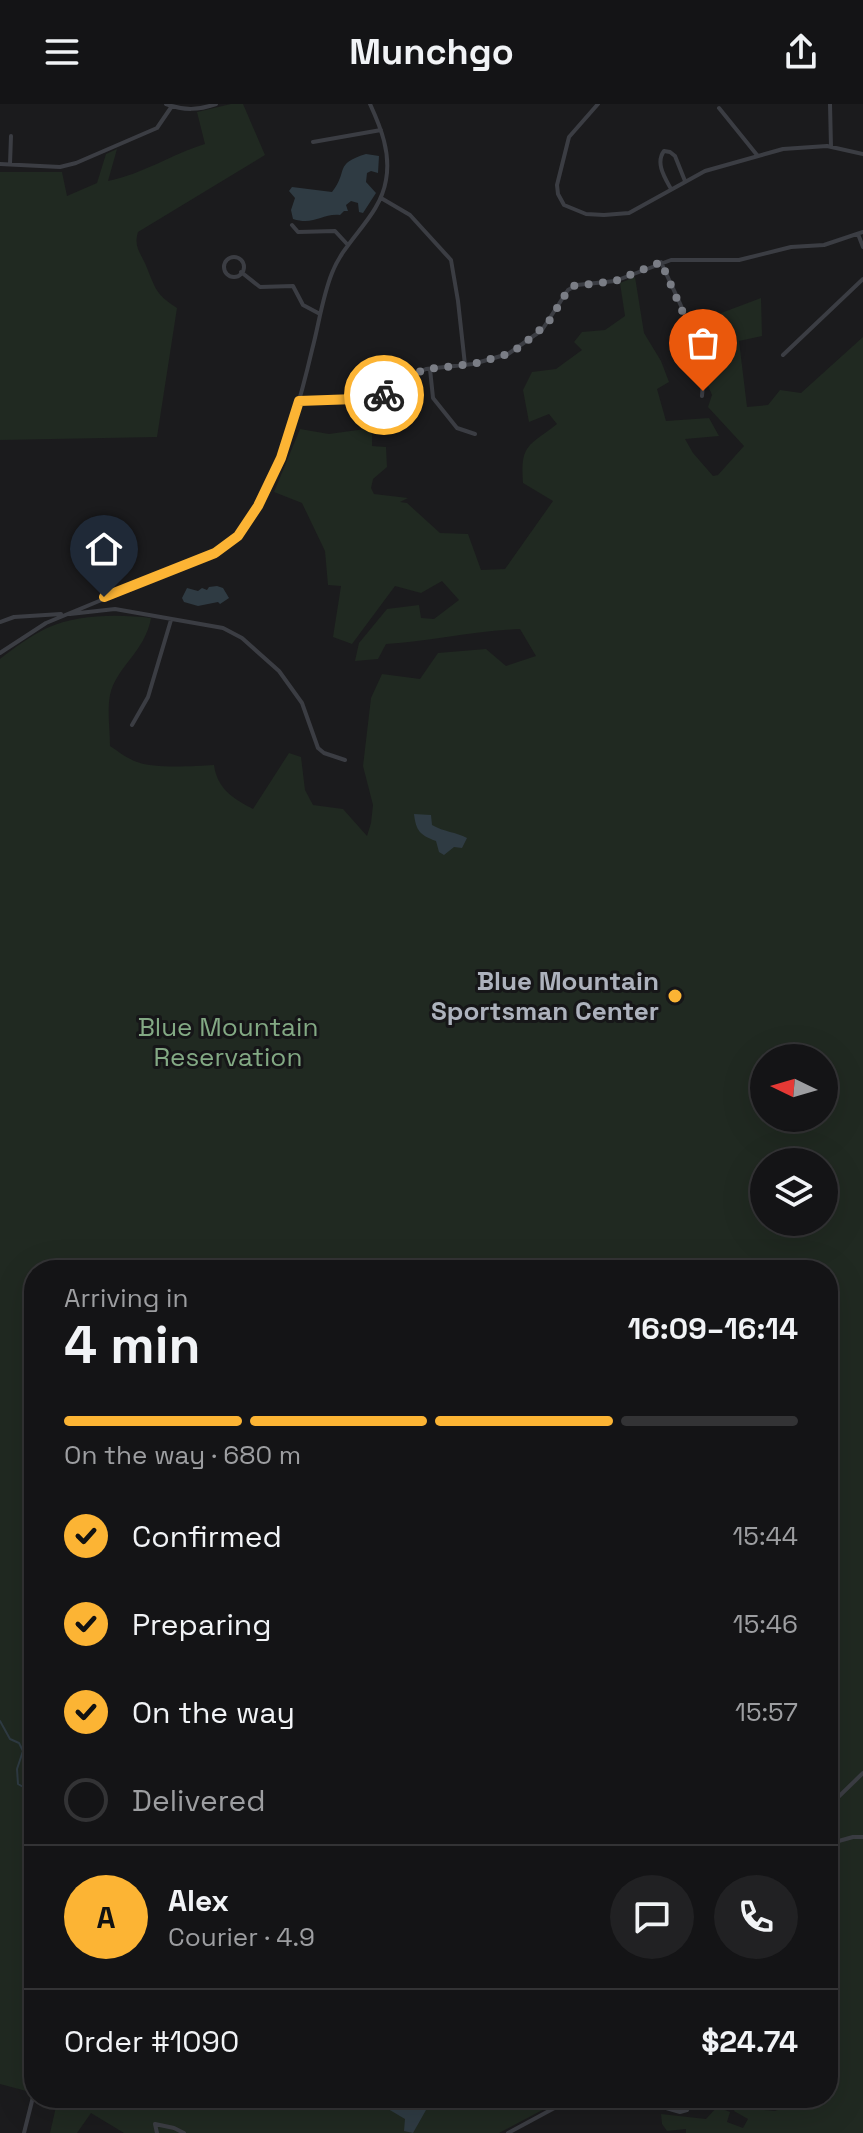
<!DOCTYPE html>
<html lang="en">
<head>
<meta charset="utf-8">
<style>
	:root { --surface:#141416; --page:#212123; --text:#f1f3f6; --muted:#9d9ea1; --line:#333335; --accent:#fcb434 }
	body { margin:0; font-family:"Space Grotesk",sans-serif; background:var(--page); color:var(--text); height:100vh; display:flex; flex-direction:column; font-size:30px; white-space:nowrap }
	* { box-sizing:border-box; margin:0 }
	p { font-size:26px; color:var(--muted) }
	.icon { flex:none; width:44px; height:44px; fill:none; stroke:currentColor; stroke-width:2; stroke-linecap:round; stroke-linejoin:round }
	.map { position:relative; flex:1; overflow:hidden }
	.side { position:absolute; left:24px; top:1156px; width:814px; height:848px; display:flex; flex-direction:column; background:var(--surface); border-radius:32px; box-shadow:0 8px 32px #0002,0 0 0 2px var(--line) }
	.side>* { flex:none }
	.needle { width:52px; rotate:275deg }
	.buttons { position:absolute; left:750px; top:940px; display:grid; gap:16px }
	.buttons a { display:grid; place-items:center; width:88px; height:88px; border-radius:50%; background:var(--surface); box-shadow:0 8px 32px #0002,0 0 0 2px var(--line); font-size:40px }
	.pin { position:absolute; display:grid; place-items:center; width:68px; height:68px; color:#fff; margin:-82px -34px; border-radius:50% 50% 50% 0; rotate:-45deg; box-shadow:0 0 8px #0007 }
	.pin .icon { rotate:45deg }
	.courier { position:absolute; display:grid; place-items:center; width:80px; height:80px; margin:-40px; border:6px solid #fcb434; border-radius:50%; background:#fff; color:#222; box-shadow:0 2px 10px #0007 }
	.head em { font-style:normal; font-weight:700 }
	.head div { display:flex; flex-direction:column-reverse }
	.head { display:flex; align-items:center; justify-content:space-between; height:136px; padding:0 40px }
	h1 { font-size:52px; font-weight:700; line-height:60px }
	.bar { display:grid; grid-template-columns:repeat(4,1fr); gap:12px 8px; align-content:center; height:96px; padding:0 40px }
	.bar i { height:10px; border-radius:6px; background:var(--line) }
	.bar .active { background:var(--accent) }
	.bar p { grid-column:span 4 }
	.line { display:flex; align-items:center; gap:20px; padding:0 40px; border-top:2px solid var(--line) }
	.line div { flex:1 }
	.round { display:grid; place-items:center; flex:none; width:84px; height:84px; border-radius:42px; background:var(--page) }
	ol { padding:0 40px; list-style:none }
	li { display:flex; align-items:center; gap:24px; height:88px }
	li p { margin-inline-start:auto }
	li .icon { padding:8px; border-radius:50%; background:var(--accent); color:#111; stroke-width:4 }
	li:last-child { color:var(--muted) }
	li i { width:44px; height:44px; border:4px solid var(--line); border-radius:50% }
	header { display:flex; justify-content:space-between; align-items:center; height:104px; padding:0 40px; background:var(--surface); font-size:36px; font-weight:700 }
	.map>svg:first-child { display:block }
	.green { fill:#202921; fill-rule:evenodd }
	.water { fill:#2f3b43 }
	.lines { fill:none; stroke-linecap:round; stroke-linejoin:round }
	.stream { stroke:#2f3b43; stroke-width:2 }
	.minor { stroke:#3b3d43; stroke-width:4 }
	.done { stroke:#7a7d85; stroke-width:8; stroke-dasharray:0 14.4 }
	.route { stroke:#fcb434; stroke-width:10 }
	.poi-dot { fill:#fcb434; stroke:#161618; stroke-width:3 }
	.labels { text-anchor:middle; stroke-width:6; stroke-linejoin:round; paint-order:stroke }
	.poi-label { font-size:26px; font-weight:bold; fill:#adb2bd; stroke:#161618; text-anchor:end }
	.park-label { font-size:26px; fill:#83a984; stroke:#161618 }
</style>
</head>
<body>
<header><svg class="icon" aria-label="menu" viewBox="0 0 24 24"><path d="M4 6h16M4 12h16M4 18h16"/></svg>Munchgo<svg class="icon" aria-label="share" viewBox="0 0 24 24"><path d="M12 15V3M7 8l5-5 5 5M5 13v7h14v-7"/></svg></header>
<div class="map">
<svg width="863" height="2029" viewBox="0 0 863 2029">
	<rect width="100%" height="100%" fill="#1b1b1d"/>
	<path class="green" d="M231 0H243L265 51 138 128C133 144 142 150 147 164 156 186 156 190 177 204L157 333 0 336V68H62L67 92 97 79 106 50 117 45 108 77C143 70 172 50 205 40L197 8Z
		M635 173 644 229 661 257 669 278 657 285 666 317 709 314 719 332 685 335 693 349 713 372 718 371 744 342 708 303 712 291 707 279 706 256 692 220 761 194 762 232 739 237 747 303 768 301 780 286 801 289 863 233V2029H686V2025L667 2027 662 2020 661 2010 706 2015 717 2003 730 2008 727 2018 743 2024 748 2015 734 2007 739 1995 764 2006 775 2007 808 1994H828V1166H34V1989L0 1980V555C14 544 30 532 47 524 77 510 119 510 151 514 145 548 116 563 110 591 107 607 110 626 110 642 119 648 128 655 137 658 156 665 194 662 214 661 217 685 234 695 253 705L289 649 301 653 305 686 313 701 343 705 367 732 371 719 373 701 363 662 371 594 382 570 420 575 438 549 486 545 506 562 536 552 520 525C475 527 431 537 386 540L378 555 355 557 359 539 387 505 419 501 421 514 434 515 459 496 442 477 421 489 395 482 352 540 333 533 341 482 328 481 325 447 302 399 274 388 300 325 329 330 372 324V342L386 343 387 363 373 375 371 384 374 390 408 394 400 398 407 399 440 429 468 430 481 466 505 465 553 397 523 379C520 340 529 342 557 320L549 310 529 318 523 286 532 268 556 265 582 246 574 238 582 228 605 226 625 212 620 179ZM764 954H824V1014H764ZM764 1058H824V1118H764Z
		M58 1994H565L499 2029H124L91 2009 77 2029H50Z"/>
	<path class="water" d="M366 50 379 52 378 69 371 67 367 69 366 78 376 89 363 109 359 108 358 99 351 97 346 101 348 107H344L340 111C322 109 314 122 293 115L291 106 295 94 289 87 292 83 332 88C349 67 333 60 366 50Z
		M217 482 223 484 229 494 220 500 218 498 198 502 184 498 182 494 187 484 198 487 202 484 207 486 209 483Z
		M414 710 431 711 432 721C444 728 456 728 467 734L462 744 454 743 444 751 439 748 436 737C420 731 416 727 414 710Z
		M302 1994H416L426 2006 413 2029 404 2027 405 2015 378 1999 370 2003 354 1997 325 2006 320 2000Z"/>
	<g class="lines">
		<path class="stream" d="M0 1617 10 1635 19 1639 23 1647 17 1665 18 1680 34 1689"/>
		<path class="minor" d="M166 0C185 7 198 6 216 0
			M598 0 569 33 557 81 558 90 564 101 586 110 604 111 629 109 705 67 783 45 827 42 863 50
			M830 0 831 43
			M719 4 757 51
			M313 38 381 26
			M0 60 60 63 76 59 157 24 172 2
			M10 60 11 32
			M671 85C665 74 655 59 664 47L670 48 675 52 685 77
			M381 94 410 111 451 156 458 197 465 261
			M292 121 298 128 335 127 347 140
			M858 130 863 143
			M224 163a10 10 0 1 1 20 0a10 10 0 1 1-20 0Z
			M661 158C679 200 707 245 702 292
			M241 168 260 183 293 182 303 201 320 210
			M783 251 863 175
			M430 265 433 294 457 324 475 330
			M299 297 356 295 384 291 412 271 426 265 473 260 508 250 542 226 568 186 577 181 615 177 671 156H739L791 143 824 141 863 128
			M70 510 115 505 223 524 242 534 279 567 302 599 318 644 324 649 345 656
			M0 518 14 513 61 510
			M0 549 46 519 215 449C242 433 253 411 266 384 288 340 301 293 312 246 319 220 322 194 332 169 345 135 380 113 386 76 391 49 381 24 370 0
			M132 621 148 593 171 516
			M828 1703 863 1669
			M828 1740 853 1733H863
			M632 1994 680 2008 687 2006 693 1994
			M750 1994 761 2003
			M24 2029 33 1993
			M157 2029 155 2020 174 2024 184 2029
			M508 2029 573 1994"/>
	</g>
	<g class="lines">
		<path class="done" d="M384 291 412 271 426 265 473 260 508 250 520 243 548 219 568 186 573 182 615 177 661 158 700 248 703 265V287"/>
		<path class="route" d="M104 493 215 449 238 432 258 402 281 354 299 297 356 295 384 291"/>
	</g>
	<circle class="poi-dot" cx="675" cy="892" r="8"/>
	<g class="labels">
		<g class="poi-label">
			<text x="659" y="886">Blue Mountain<tspan x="659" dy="30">Sportsman Center</tspan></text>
		</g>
		<g class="park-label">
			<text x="228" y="932">Blue Mountain<tspan x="228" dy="30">Reservation</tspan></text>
		</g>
	</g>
</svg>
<div class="buttons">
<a><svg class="needle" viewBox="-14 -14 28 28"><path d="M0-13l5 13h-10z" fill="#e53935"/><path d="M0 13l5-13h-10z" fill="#9d9ea1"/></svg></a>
<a><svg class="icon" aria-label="layers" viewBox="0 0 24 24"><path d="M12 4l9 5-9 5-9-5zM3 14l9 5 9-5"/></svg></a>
</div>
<div class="pin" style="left:703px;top:287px;background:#ea580c"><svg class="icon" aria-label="bag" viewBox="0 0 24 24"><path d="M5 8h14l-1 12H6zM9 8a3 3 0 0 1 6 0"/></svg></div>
<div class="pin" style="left:104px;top:493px;background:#1f2937"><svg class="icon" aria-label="home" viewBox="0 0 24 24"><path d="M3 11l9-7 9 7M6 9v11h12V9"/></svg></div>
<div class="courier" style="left:384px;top:291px"><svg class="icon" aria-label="bike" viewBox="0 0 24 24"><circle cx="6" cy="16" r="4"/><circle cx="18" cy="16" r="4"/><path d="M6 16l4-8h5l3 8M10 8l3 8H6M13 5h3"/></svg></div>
<section class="side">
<div class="head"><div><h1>4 min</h1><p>Arriving in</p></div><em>16:09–16:14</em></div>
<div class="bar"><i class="active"></i><i class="active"></i><i class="active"></i><i></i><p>On the way · 680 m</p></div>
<ol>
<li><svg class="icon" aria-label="check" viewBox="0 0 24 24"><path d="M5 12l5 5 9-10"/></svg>Confirmed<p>15:44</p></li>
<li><svg class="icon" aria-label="check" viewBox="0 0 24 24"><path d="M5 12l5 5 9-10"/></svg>Preparing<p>15:46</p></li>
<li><svg class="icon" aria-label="check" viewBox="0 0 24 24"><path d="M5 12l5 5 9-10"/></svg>On the way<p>15:57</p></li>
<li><i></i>Delivered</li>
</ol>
<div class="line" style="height:144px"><b class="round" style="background:var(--accent);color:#111">A</b><div><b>Alex</b><p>Courier · 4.9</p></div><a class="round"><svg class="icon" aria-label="chat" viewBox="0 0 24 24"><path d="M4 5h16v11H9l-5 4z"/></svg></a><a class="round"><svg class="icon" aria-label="phone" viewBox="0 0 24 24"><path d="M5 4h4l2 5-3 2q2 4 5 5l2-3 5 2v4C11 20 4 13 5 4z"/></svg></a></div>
<div class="line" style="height:104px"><div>Order #1090</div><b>$24.74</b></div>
</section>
</div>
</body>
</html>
